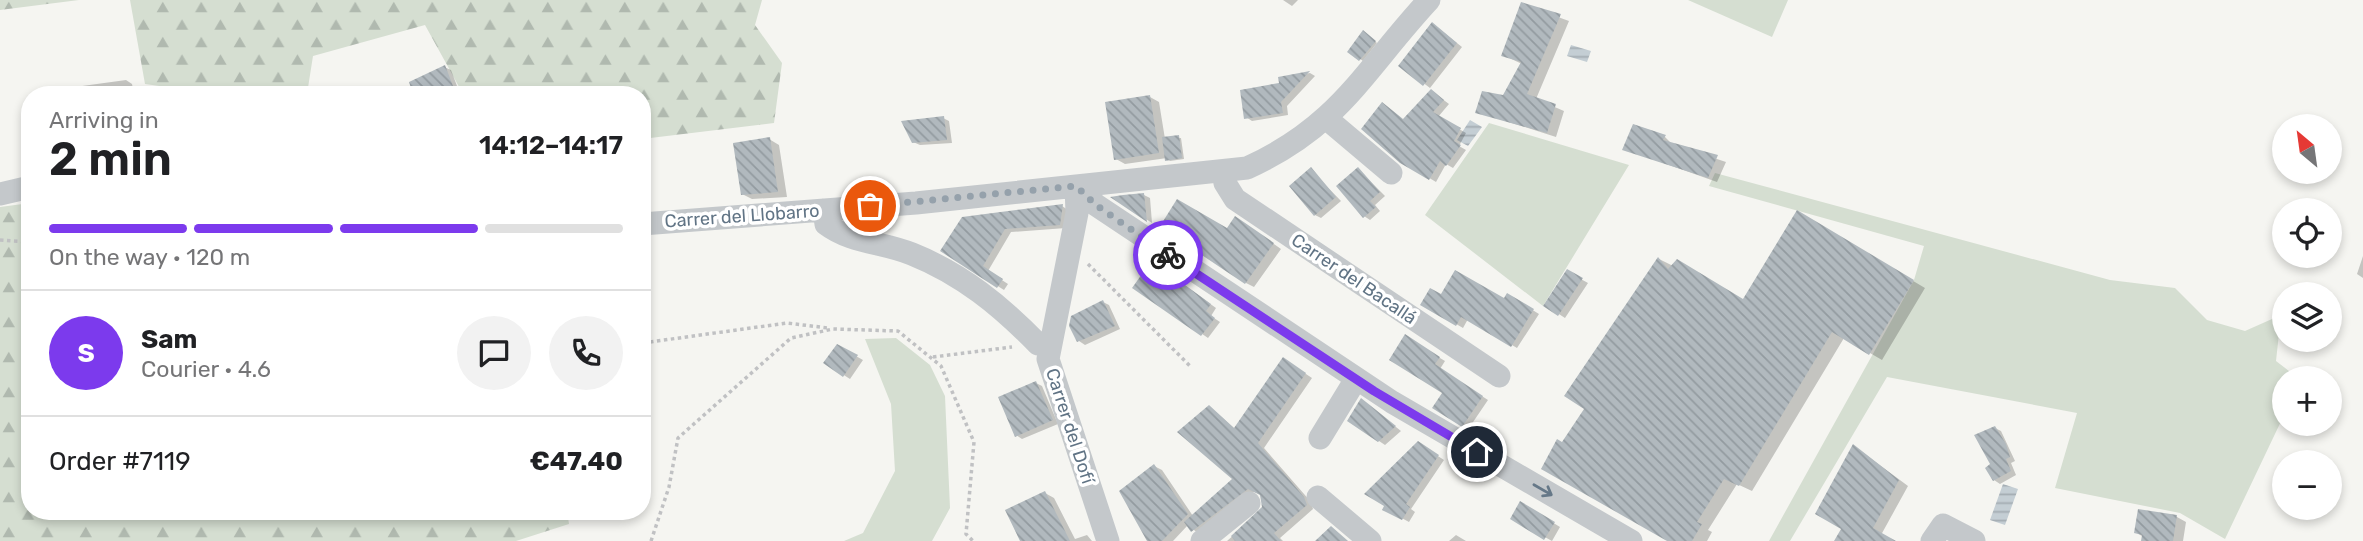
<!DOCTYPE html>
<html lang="en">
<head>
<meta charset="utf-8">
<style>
	:root { --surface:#fff; --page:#f2f2f2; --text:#202124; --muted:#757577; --line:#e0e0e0; --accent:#7c3aed }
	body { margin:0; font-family:Rubik,sans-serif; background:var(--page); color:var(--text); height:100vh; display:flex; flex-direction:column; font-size:26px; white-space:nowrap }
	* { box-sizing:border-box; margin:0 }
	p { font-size:23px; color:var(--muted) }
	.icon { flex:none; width:38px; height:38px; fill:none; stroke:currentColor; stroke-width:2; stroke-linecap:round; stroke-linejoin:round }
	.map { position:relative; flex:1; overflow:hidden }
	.drawer { position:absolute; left:21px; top:86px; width:630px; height:434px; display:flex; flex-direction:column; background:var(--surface); border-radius:28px; box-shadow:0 4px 10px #0003 }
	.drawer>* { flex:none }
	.needle { width:46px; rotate:331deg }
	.fabs { position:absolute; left:2272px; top:114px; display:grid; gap:14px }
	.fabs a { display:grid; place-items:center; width:70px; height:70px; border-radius:50%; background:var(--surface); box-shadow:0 4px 10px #0003; font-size:35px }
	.pin { position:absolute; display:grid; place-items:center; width:60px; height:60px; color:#fff; margin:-30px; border:4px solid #fff; border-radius:50%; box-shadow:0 2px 7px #0007 }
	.courier { position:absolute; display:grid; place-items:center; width:70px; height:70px; margin:-35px; border:5px solid #7c3aed; border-radius:50%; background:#fff; color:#222; box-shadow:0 2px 9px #0007 }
	.summary em { font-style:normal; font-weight:600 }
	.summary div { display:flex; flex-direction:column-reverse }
	.summary { display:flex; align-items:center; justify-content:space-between; height:119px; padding:0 28px }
	h1 { font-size:46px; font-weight:600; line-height:52px }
	.bar { display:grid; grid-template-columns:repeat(4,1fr); gap:10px 7px; align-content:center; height:84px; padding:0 28px }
	.bar i { height:9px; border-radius:5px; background:var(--line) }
	.bar .on { background:var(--accent) }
	.bar p { grid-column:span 4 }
	.line { display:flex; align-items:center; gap:18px; padding:0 28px; border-top:2px solid var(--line) }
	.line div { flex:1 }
	.round { display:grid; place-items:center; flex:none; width:74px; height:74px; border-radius:37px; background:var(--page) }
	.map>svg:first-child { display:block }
	.green { fill:#d5ded1 }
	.forest { fill:url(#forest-firs) }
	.water { fill:url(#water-rules) }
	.shadow { fill:#0003 }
	.building { fill:url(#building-back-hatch) }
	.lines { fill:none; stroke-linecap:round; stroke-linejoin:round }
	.path { stroke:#c0c1c3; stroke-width:3.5; stroke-dasharray:3.5 3.5; stroke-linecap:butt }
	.minor { stroke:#c4c8cb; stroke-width:23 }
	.oneway { stroke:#667888 }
	.done { stroke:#95a1ab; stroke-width:7; stroke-dasharray:0 12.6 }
	.route { stroke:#7c3aed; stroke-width:9 }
	.labels { text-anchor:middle; stroke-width:7; stroke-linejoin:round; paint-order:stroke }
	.street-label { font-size:18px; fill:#617485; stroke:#fff }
</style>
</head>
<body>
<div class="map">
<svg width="2363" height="541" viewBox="0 0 2363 541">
	<defs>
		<pattern id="forest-firs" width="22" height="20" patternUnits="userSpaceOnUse" patternTransform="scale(1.75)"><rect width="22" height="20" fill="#d5ded1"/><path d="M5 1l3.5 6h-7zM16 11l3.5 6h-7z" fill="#b0b9af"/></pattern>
		<pattern id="water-rules" width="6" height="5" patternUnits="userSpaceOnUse" patternTransform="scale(1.75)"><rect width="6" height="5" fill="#c4ced4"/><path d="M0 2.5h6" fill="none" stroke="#a3acb2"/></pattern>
		<pattern id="building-back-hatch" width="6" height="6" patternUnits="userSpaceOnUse" patternTransform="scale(1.75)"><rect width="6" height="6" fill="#b1b9be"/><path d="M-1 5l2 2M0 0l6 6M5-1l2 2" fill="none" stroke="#939ba0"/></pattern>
	</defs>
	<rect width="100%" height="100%" fill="#f5f5f1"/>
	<path class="green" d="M1688 0H1788L1772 37Z
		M1489 123 1629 165 1543 306 1425 215Z
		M1715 173 2110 280 2175 288 2207 320 2245 331 2281 315 2276 361 2298 378H2284V415L2225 539 2180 513 2055 488 2077 413 1887 377 1790 541H1769L1914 280 1924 246 1709 186Z
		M896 338 930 365 945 396 950 508 932 541H844L863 533 895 471 891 404 865 339Z"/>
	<path class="forest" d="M0 0H79L0 10Z
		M130 0H762L755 25 782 63 774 123 642 139V94H463L425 25 313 56 307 94H216L145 84Z
		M30 203V511H567L569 524 516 541H0V207Z"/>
	<path class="water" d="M1571 45 1591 51 1587 62 1567 56Z
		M1470 120 1482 127 1468 146 1457 140Z
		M2003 484 2018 489 2005 525 1990 520Z"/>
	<path class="shadow" d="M1283 0H1298L1292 6Z
		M1522 4 1569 21 1536 99 1564 111 1556 137 1477 112 1504 96 1522 64 1503 55Z
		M1433 24 1462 47 1430 88 1401 66Z
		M1366 34 1377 43 1363 61 1349 51Z
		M444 67 451 70 460 94H414L411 83Z
		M1310 73 1315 76 1287 106 1288 115 1252 121 1246 117 1281 85 1280 78Z
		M126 80 132 84 134 94H47L46 91Z
		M1437 95 1449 104 1438 117 1466 133 1459 146 1466 150 1453 168 1446 164 1436 182 1401 161 1404 120Z
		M1150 97 1159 102 1165 139 1181 138 1184 159 1170 161 1167 158 1125 164 1116 159Z
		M943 118 949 121 952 143 920 145 913 142Z
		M1634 127 1665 137 1672 144 1726 162 1717 182 1624 149Z
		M769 139 779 145 787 197 752 199 742 194Z
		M1358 169 1385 196 1375 205 1380 211 1370 220 1364 216Z
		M1311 170 1341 201 1321 218 1315 215Z
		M1144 195 1150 198 1152 223 1114 198Z
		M1062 206 1068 210 1066 228 1011 232 988 271 1008 284 1004 290 942 251Z
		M1797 212 1925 288 1882 360 1844 338 1752 491 1737 484 1708 530 1712 532 1707 541H1670L1563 445 1587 408 1659 259 1744 301Z
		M1244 223 1281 249 1254 287 1246 283 1227 230Z
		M2363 256V278L2357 274Z
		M1166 272 1216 308 1211 316 1220 322 1208 338 1134 287 1156 274Z
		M1568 272 1588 283 1565 318 1545 305Z
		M1508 295 1539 314 1517 348 1468 319 1463 328 1422 304 1442 297 1505 301Z
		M1103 302 1109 305 1120 329 1085 345 1079 341Z
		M1405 337 1445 361 1440 369 1488 400 1469 428 1435 408 1445 393Z
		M838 346 863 360 850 379 825 363Z
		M1291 364 1312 378 1264 448 1311 502 1313 509 1280 538 1283 541H1227L1264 508 1262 495 1254 492 1200 535 1188 525 1173 541H1150L1154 466 1162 470 1193 516 1234 479 1216 412 1235 429Z
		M1036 383 1042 386 1058 424 1022 439 1016 435Z
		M1367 404 1401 431 1385 445 1379 441Z
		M1995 428 2001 431 2015 461 2011 463 2016 475 2000 484 1994 480 1992 465Z
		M1418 443 1444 460 1411 509 1415 512 1409 522 1385 509Z
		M1854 446 1908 486 1881 535 1890 541H1838L1844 528Z
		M1045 493 1054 498 1075 539 1087 535 1092 541H1022Z
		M1521 503 1560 527 1552 541 1512 519Z
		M2139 511 2177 517 2186 522 2183 541H2143V537L2136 532Z
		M1456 535 1466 541H1449Z"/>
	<path class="building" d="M1521 2 1561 14 1527 94 1556 104 1547 133 1475 113 1482 91 1503 95 1521 62 1501 56Z
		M1432 22 1457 43 1423 86 1398 66Z
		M1363 30 1376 41 1359 61 1347 52Z
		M445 65 456 94H413L409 82Z
		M1310 71 1281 102 1283 113 1244 119 1240 90 1279 83 1278 77Z
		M1431 89 1444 100 1433 112 1461 128 1454 141 1461 145 1446 166 1440 161 1429 180 1400 163 1361 129 1382 102 1403 119Z
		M1150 95 1159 153 1114 160 1105 102Z
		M944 116 947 140 912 143 901 121Z
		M1633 124 1666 135 1663 140 1718 155 1708 178 1622 150Z
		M1179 135 1182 158 1165 161 1162 137Z
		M770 137 778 192 741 195 733 143Z
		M1311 167 1336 197 1314 216 1289 186Z
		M1358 167 1380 192 1370 201 1376 207 1363 218 1336 186Z
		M1144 193 1147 222 1110 197 1123 195Z
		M1177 199 1227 228 1235 216 1274 243 1245 284 1175 237 1178 233 1162 223Z
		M1063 204 1060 225 1005 229 983 266 1003 279 997 288 940 251 962 217Z
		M1797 210 1914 280 1869 355 1832 332 1739 486 1724 479 1697 522 1702 524 1692 541H1667L1541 469 1557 439 1562 442 1584 409 1564 396 1658 257 1668 269 1677 259 1743 299Z
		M1159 266 1211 304 1206 311 1215 318 1201 336 1132 288 1147 267 1155 272Z
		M1567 269 1583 278 1558 316 1543 306Z
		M1455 270 1504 298 1507 293 1534 309 1511 347 1461 317 1456 326 1420 305 1430 288 1441 294Z
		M1103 300 1115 326 1077 342 1069 326 1071 316Z
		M1405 334 1440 357 1435 364 1483 396 1462 427 1432 408 1442 393 1389 360Z
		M837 344 858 355 843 377 823 363Z
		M1283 357 1306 373 1258 443 1304 497 1307 505 1274 533 1281 541H1235L1231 536 1262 507 1260 495 1248 489 1191 532 1184 522 1232 479 1177 432 1209 405 1234 428Z
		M1036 381 1053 420 1015 437 998 397Z
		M1361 398 1396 426 1378 442 1347 421Z
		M1995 426 2006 444 2010 457 2006 459 2011 471 1993 481 1985 468 1990 464 1974 435Z
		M1418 441 1439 455 1406 504 1410 507 1402 520 1382 510 1384 506 1364 494Z
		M1853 444 1899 480 1873 528 1896 541H1834L1841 529 1815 514Z
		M1154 464 1188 514 1162 541H1147L1119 491Z
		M1045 491 1070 541H1020L1005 510Z
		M1520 501 1555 522 1544 540 1510 519Z
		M2138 509 2177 515 2173 541H2141L2142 535 2134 533Z
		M1331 526 1348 541H1315Z"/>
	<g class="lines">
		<path class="path" d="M0 240 30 242
			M1088 264 1191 367
			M650 342 787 323 828 328
			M933 357 1012 347
			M651 541 669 487 678 438 791 338 833 329 898 331 941 366 974 442 966 534 973 541"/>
		<path class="minor" d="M1327 119 1391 173
			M1223 171 1225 183 1235 199 1499 376
			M1076 186 1096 205 1392 402 1631 541
			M1076 186 1077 213 1048 359 1108 541
			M0 194 30 187
			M824 210 826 224C851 243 883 242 912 254 962 274 1001 306 1038 344
			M642 224 916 203 1247 168C1340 126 1364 70 1429 0
			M1320 438 1356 379
			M1318 497 1370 541
			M1202 541 1249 503
			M1932 541 1943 525 1974 541"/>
	</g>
	<defs><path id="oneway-shaft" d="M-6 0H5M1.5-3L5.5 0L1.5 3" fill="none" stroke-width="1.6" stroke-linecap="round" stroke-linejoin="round" transform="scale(1.75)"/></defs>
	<use class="oneway" href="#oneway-shaft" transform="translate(1543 490) rotate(30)"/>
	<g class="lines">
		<path class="done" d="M870 206 1076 186 1096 205 1168 255"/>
		<path class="route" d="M1168 255 1374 391 1477 452"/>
	</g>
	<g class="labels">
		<g class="street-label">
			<text transform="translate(742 216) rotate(-4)" y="6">Carrer del Llobarro</text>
			<text transform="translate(1354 279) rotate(34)" y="6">Carrer del Bacallá</text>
			<text transform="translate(1070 426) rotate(72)" y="6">Carrer del Dofí</text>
		</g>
	</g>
</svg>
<div class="fabs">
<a><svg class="needle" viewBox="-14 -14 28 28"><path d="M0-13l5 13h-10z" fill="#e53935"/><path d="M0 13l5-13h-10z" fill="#757577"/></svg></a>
<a><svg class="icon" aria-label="locate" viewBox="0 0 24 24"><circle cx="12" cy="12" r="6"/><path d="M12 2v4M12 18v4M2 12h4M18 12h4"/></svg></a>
<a><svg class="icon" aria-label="layers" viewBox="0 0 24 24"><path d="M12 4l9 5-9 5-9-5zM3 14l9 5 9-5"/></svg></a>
<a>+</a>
<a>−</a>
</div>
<div class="pin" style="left:870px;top:206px;background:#ea580c"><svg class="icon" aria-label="bag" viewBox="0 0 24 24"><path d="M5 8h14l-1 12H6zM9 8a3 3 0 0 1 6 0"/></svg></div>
<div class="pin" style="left:1477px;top:452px;background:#1f2937"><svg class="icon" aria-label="home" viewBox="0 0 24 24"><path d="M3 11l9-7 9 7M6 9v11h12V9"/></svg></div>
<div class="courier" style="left:1168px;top:255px"><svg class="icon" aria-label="bike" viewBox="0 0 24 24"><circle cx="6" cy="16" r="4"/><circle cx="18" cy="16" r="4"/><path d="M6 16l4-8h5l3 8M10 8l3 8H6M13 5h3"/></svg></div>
<section class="drawer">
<div class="summary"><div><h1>2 min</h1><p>Arriving in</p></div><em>14:12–14:17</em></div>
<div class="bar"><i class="on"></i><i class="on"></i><i class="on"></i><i></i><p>On the way · 120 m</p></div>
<div class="line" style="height:126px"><b class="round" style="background:var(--accent);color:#fff">S</b><div><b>Sam</b><p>Courier · 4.6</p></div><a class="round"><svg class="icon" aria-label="chat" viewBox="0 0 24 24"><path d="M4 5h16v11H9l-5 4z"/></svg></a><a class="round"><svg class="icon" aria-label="phone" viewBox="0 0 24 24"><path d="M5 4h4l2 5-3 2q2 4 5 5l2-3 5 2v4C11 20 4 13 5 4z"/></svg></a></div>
<div class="line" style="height:91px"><div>Order #7119</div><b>€47.40</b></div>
</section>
</div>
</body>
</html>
